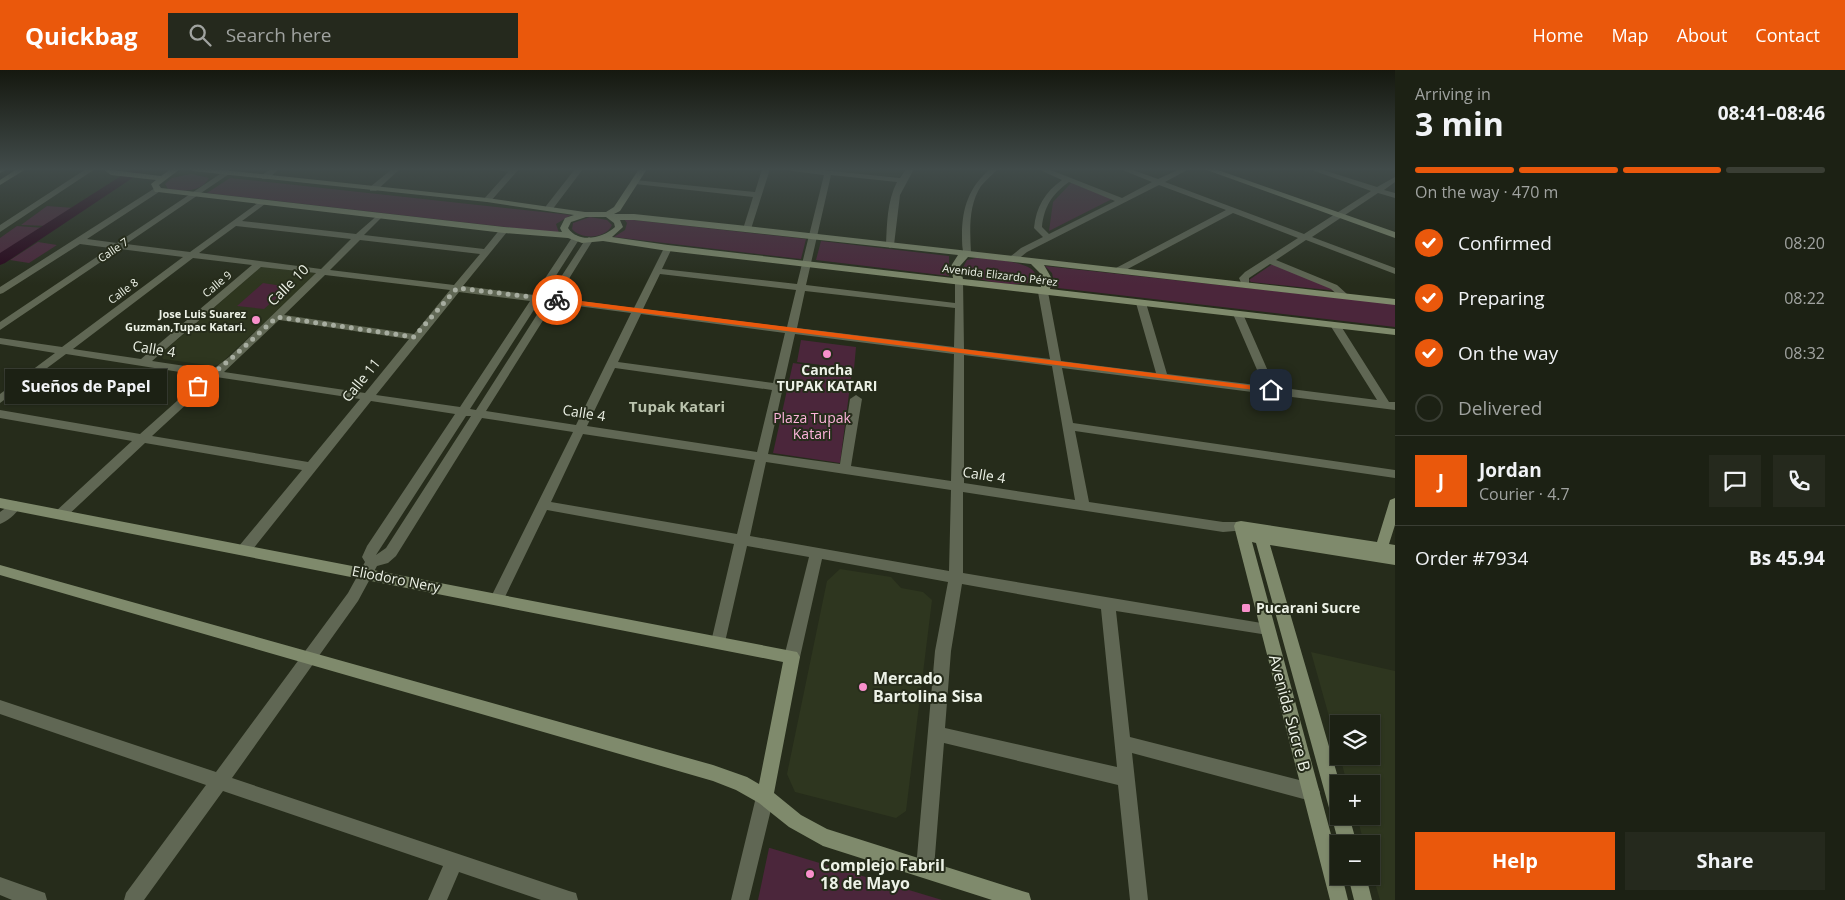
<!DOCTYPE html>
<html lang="en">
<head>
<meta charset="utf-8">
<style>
	:root { --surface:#1c2114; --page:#25291d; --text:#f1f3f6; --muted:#a0a3a0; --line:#3a3e34; --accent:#ea580c }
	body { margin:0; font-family:"Open Sans",sans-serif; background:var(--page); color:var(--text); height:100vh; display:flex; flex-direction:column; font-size:19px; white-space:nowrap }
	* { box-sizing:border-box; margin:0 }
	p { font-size:16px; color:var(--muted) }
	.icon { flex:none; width:28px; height:28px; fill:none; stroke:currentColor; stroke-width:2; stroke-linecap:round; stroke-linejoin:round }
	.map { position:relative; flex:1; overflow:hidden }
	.sheet { display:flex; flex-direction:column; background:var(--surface); width:450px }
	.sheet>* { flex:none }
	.controls { position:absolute; left:1330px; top:645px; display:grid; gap:10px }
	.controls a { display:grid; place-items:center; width:50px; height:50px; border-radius:0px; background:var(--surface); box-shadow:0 1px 4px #0004,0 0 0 1px var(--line); font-size:25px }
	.pin { position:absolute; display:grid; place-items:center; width:42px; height:42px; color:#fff; margin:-21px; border-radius:10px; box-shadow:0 2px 8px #0006 }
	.courier { position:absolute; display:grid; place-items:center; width:50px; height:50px; margin:-25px; border:4px solid #ea580c; border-radius:50%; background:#fff; color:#222; box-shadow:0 1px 6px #0007 }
	.bubble { position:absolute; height:35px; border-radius:0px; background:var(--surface); box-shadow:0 1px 4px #0004,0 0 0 1px var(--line); font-size:16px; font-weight:700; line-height:35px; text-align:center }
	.overview em { font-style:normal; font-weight:700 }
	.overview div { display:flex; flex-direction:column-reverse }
	.overview { display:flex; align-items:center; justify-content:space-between; height:85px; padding:0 20px }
	h1 { font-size:32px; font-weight:700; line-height:38px }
	.bar { display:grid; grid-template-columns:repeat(4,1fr); gap:8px 5px; align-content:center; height:60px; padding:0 20px }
	.bar i { height:6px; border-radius:4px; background:var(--line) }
	.bar .current { background:var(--accent) }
	.bar p { grid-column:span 4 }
	.line { display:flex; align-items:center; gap:12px; padding:0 20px; border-top:1px solid var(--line) }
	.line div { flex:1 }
	.round { display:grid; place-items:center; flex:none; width:52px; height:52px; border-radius:0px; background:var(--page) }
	ol { padding:0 20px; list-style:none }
	li { display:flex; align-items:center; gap:15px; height:55px }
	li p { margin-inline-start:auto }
	li .icon { padding:5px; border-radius:50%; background:var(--accent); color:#fff; stroke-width:4 }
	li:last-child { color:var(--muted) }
	li i { width:28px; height:28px; border:2px solid var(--line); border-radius:50% }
	.cta { display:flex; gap:10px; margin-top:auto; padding:10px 20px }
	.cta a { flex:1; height:58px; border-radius:0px; background:var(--accent); color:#fff; font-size:20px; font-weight:700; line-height:58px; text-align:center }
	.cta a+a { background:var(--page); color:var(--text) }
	header { display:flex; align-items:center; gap:30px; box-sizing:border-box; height:70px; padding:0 25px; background:var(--accent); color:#fff }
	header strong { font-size:24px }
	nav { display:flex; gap:28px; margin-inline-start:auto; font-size:18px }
	.search { width:350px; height:45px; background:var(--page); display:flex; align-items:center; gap:12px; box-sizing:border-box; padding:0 18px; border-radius:0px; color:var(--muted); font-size:19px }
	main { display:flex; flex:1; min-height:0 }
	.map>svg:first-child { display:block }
	.built { fill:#2e361f }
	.green { fill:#4b263b }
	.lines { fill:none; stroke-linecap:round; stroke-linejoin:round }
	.river { fill:#28051b; fill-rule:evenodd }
	.street { fill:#606754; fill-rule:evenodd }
	.secondary { fill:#7f8a6c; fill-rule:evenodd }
	.route { fill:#ea580c }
	.done { stroke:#a7ada0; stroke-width:5; stroke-dasharray:0 9 }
	.poi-dot { fill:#f890cb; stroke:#262c1b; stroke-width:2 }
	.labels { text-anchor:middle; stroke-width:4; stroke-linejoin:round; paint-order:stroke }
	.far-street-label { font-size:11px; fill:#edf2e7; stroke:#262c1b }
	.far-poi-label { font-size:11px; font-weight:bold; fill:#edf2e7; stroke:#262c1b; text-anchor:end }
	.street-label { font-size:14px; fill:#edf2e7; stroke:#262c1b }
	.poi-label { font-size:14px; font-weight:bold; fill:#edf2e7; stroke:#262c1b }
	.park-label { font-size:14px; fill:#fdb4db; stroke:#262c1b }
	.neighbourhood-label { font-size:15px; font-weight:bold; fill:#bac3ad; stroke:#262c1b }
	.near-poi-label { font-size:16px; font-weight:bold; fill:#edf2e7; stroke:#262c1b; text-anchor:start }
	.near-street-label { font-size:16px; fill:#edf2e7; stroke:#262c1b }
</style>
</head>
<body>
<header>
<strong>Quickbag</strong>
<div class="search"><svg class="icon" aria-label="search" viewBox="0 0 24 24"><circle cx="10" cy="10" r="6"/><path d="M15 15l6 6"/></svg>Search here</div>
<nav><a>Home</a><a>Map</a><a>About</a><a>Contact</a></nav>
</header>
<main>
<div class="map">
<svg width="1395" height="830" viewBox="0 0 1395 830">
	<rect width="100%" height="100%" fill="#262c1b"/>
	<path class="built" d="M808 99H907L900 107H896Z
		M262 196 315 203V205L220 294 214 296 163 289 161 284Z
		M840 499 891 507 901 518 923 522 932 530 906 741 896 748 795 722 787 704 827 511Z
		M1311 582 1395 601V830H1380L1371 799V774H1364L1357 746H1371V714H1347L1340 686H1371V654H1339V682Z"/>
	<path class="green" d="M191 104 209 108C202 122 181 122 168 119L165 114 172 108Z
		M230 108 571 145 556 154 559 163 207 123Z
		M1072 112 1114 128 1049 161 1053 132Z
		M47 136 74 138 48 156 21 155Z
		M590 147 607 150 612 155C606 169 581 170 572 159L573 153Z
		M624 149 806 169 801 189 614 167 625 160 627 153Z
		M17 156 45 158 0 187V168Z
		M821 171 949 186V206L816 190Z
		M38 172 57 175 29 193 10 190Z
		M976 188C987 189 1046 191 1034 211 1021 218 970 212 962 199L967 190Z
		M1271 195H1275L1338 221 1251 212 1249 210Z
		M1045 196 1395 234V257L1049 217 1054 213 1052 203Z
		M263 213 289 217 264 239 237 236Z
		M801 270 856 277 854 299 797 292Z
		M793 293 852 301 840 393 773 383Z
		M769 778H770L942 830H758Z"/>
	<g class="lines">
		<path class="river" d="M132 99H146L5 193 0 195V183Z"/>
		<path class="street" d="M86 99H95L0 162V155Z
			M271 99H279L268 109H262V105Z
			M392 99H400L376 121H370V117Z
			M493 99H519L490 132H487L483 130 508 102Z
			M575 99H583L552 140H546V136Z
			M762 99H770L751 159 747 162 743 159 753 127 635 114 631 112 635 110 755 122Z
			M788 99H812L900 108 906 99H914L900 125 894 175 890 178 886 175C887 154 887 131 897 112L831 105 806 215 955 233V212L960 209 963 210 964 279 1050 289 1038 222 1043 219 1048 222 1061 291 1156 303 1136 233 1141 230 1146 233 1167 304 1264 316 1233 244 1238 241 1243 244 1275 317 1377 330 1330 255 1331 253H1339L1389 332H1395V340L1062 298 1073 353 1395 400V408L1075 361 1089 432 1223 452H1246L1248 456 1246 460 1223 462 963 422V503L1273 555 1275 559 1273 563 1268 565 1116 541 1130 667 1311 713 1317 716 1320 722 1317 728 1311 731 1132 683 1148 830H1130L1118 715 944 673 934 798 932 805 925 807 918 805 916 798 935 581 948 512 822 489 800 587 797 592 792 594 787 592 784 587 809 487 747 476 725 572 723 577 718 578 713 577 711 572 734 474 547 440 502 533 497 535 492 533 490 529 573 362 482 348 396 486 388 493 377 496 358 531 232 708 569 821 576 823 578 830H541L459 802 447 830H428L443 796 223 721 144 830H124L126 823 206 715 0 644V630L216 702 348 523 365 492 362 487 367 476 455 344 371 331 249 484H239L237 480 239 476 302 400 145 373 65 448H55L54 445 55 442 132 371 0 348V340L140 364 205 306 66 284 0 333V324L55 283 0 274V268L62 277 183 187 120 179 0 260V252L110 178 80 174 3 223 0 224V217L155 118 162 120 87 169 117 173 226 100H229V104L126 174 190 182 262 130H265V134L242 151 356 164 380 143 384 145 364 165 484 179 501 158H507V162L463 216 534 225 573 166 576 165 580 168 543 226 548 227 585 170 589 167 593 170 557 228 634 238 664 178 668 175 672 178 662 199 797 214 824 105 792 101ZM236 156 351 169 321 199 199 183ZM360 170 480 184 454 215 330 200ZM193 188 252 195 141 289 73 279ZM261 197 316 203 229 287 212 300 152 291ZM660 204 796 220 787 257 643 239ZM325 205 450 220 414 264 284 245ZM805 221 955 238 954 277 797 258ZM459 222 530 231 460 337 376 325ZM539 232H545L476 340 470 339ZM554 233 631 243 576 355 486 341ZM641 244 785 263 773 313 618 292ZM279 250 409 269 365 323 224 302ZM795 264 954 284 951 411 851 396 862 329 856 325 850 329 840 394 768 384ZM964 285 1052 296 1075 430 964 413ZM615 298 772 320 757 382 587 356ZM216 307 360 329 308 392 152 366ZM466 346H471L386 478 376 485ZM583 364 755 390 737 464 551 432ZM766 392 951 420 949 501 750 466ZM962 514 1101 539 1117 697 945 658 951 581Z
			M990 99H998C992 105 986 110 981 116 968 136 970 161 971 183L964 185C962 179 962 172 962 165 962 138 969 117 990 99Z
			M1038 99H1048L1122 128 1152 112 1120 99H1130L1158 109 1180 99H1189L1165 112 1304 164 1371 121 1309 99H1320L1377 117 1395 107V112L1384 120 1395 123V128L1378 123 1312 167 1395 198V204L1306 170 1276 190 1337 215 1347 224V228H1341L1331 219 1270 194 1249 208V217H1243L1239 208 1245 202 1298 168 1233 143 1122 202H1116V198L1226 140 1159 115 1027 182 1017 190H1011V186L1021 178 1043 167 1034 158C1036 137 1045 122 1062 110ZM1069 112 1115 131 1049 164 1042 157C1044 137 1052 124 1069 112Z
			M15 431 20 433 21 436C17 443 8 451 0 454V442Z
			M765 718 771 721 774 727 749 830H731L756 727 759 721Z
			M0 807 45 823 47 830H12L0 825Z"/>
		<path class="secondary" d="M0 99H8L0 103Z
			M17 99H26L0 115V110Z
			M103 99 161 106 171 99H180L159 115 161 118 504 157 562 162 560 158 565 148 574 145 487 132 193 101 189 99H213L487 128 585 142H606L614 137 639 99H647L620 141 614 144H634L747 156 1395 229V235L1044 195 1052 209 1050 219 1395 259V265L668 181 603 171 582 173 568 168 504 163 158 122H155L151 114 156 110 111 105ZM586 147H606L614 153 615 157C603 168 579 174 568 158L571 152ZM620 150H634L958 185 951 196 953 208 668 175 612 167 623 157ZM968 187 1031 194 1042 205 1041 217 963 209 960 196Z
			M1204 99H1215L1395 162V168Z
			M0 428 797 582 800 587 774 723 801 745 827 759 1022 821 1029 823 1031 830H992L823 776 789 757 759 733 736 720 713 711 0 505V495L713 695 747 707 759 714 783 592 0 438Z
			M1395 428V455L1389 474 1395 475V495L1270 475 1340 714 1339 746H1349L1357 774H1339L1256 473 1252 472 1339 794V806H1342L1348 830H1330L1234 456 1236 452 1241 451 1377 472 1389 433 1390 430Z
			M1348 806H1366L1372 830H1354Z"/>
	</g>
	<linearGradient id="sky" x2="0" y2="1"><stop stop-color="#15180f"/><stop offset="0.46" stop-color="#414b4a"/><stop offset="1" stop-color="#414b4a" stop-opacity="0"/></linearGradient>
	<rect width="1395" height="215" fill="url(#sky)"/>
	<path class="route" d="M557 228 1271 318 1274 320 1271 322 555 232Z"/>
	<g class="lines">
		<path class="done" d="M198 316 232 288 277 247 414 267 457 218 557 230"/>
	</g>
	<g class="poi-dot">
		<circle cx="256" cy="250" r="5"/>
		<circle cx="827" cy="284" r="5"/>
		<rect x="1241" y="533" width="10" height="10" rx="2.5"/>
		<circle cx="863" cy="617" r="5"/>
		<circle cx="810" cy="804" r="5"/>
	</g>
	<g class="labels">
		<g class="far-street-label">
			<text transform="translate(113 180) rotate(-34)" y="4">Calle 7</text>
			<text transform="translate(1000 205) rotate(7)" y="4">Avenida Elizardo Pérez</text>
			<text transform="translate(217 214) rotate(-40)" y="4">Calle 9</text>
			<text transform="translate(123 221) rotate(-37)" y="4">Calle 8</text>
		</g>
		<g class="far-poi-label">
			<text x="246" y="248">Jose Luis Suarez<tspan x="246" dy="13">Guzman,Tupac Katari.</tspan></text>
		</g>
		<g class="street-label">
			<text transform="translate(288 215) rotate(-45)" y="5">Calle 10</text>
			<text transform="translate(154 279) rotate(9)" y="5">Calle 4</text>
			<text transform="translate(361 310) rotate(-51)" y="5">Calle 11</text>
			<text transform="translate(584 343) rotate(9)" y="5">Calle 4</text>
			<text transform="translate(984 405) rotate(9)" y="5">Calle 4</text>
			<text transform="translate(396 509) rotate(11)" y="5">Eliodoro Nery</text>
		</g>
		<g class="poi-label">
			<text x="827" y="305">Cancha<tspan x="827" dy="16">TUPAK KATARI</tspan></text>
			<text x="1256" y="543" text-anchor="start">Pucarani Sucre</text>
		</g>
		<g class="park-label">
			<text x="812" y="353">Plaza Tupak<tspan x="812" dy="16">Katari</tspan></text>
		</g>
		<g class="neighbourhood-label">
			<text x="677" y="342">Tupak Katari</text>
		</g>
		<g class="near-poi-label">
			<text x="873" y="614">Mercado<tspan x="873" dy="18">Bartolina Sisa</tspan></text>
			<text x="820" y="801">Complejo Fabril<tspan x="820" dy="18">18 de Mayo</tspan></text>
		</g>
		<g class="near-street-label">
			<text transform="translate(1290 643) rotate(75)" y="6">Avenida Sucre B</text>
		</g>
	</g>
</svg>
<div class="controls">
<a><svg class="icon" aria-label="layers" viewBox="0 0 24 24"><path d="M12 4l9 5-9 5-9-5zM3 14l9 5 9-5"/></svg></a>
<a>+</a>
<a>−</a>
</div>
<div class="pin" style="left:198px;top:316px;background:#ea580c"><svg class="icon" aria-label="bag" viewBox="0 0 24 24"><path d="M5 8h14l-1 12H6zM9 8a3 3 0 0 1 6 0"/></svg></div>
<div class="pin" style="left:1271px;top:320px;background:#1f2937"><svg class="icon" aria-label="home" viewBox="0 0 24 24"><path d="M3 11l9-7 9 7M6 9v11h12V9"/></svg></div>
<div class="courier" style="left:557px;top:230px"><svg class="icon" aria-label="bike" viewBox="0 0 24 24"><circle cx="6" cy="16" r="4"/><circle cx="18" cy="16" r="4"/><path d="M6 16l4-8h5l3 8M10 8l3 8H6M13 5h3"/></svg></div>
<div class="bubble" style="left:5px;top:299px;width:162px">Sueños de Papel</div>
</div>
<section class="sheet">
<div class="overview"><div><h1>3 min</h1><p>Arriving in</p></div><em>08:41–08:46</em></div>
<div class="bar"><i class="current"></i><i class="current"></i><i class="current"></i><i></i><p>On the way · 470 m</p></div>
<ol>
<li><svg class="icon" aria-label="check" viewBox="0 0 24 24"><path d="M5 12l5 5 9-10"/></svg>Confirmed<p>08:20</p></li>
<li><svg class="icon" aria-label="check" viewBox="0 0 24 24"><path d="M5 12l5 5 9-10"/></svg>Preparing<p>08:22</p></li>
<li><svg class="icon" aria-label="check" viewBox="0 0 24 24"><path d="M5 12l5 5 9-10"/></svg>On the way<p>08:32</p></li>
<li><i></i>Delivered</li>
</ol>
<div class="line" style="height:90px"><b class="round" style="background:var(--accent);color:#fff">J</b><div><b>Jordan</b><p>Courier · 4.7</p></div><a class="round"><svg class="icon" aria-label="chat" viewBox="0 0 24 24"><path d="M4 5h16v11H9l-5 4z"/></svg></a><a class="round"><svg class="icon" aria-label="phone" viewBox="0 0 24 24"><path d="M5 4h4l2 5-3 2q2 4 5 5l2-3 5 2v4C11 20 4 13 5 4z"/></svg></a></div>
<div class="line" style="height:65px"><div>Order #7934</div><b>Bs 45.94</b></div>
<div class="cta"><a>Help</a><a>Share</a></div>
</section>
</main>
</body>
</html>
